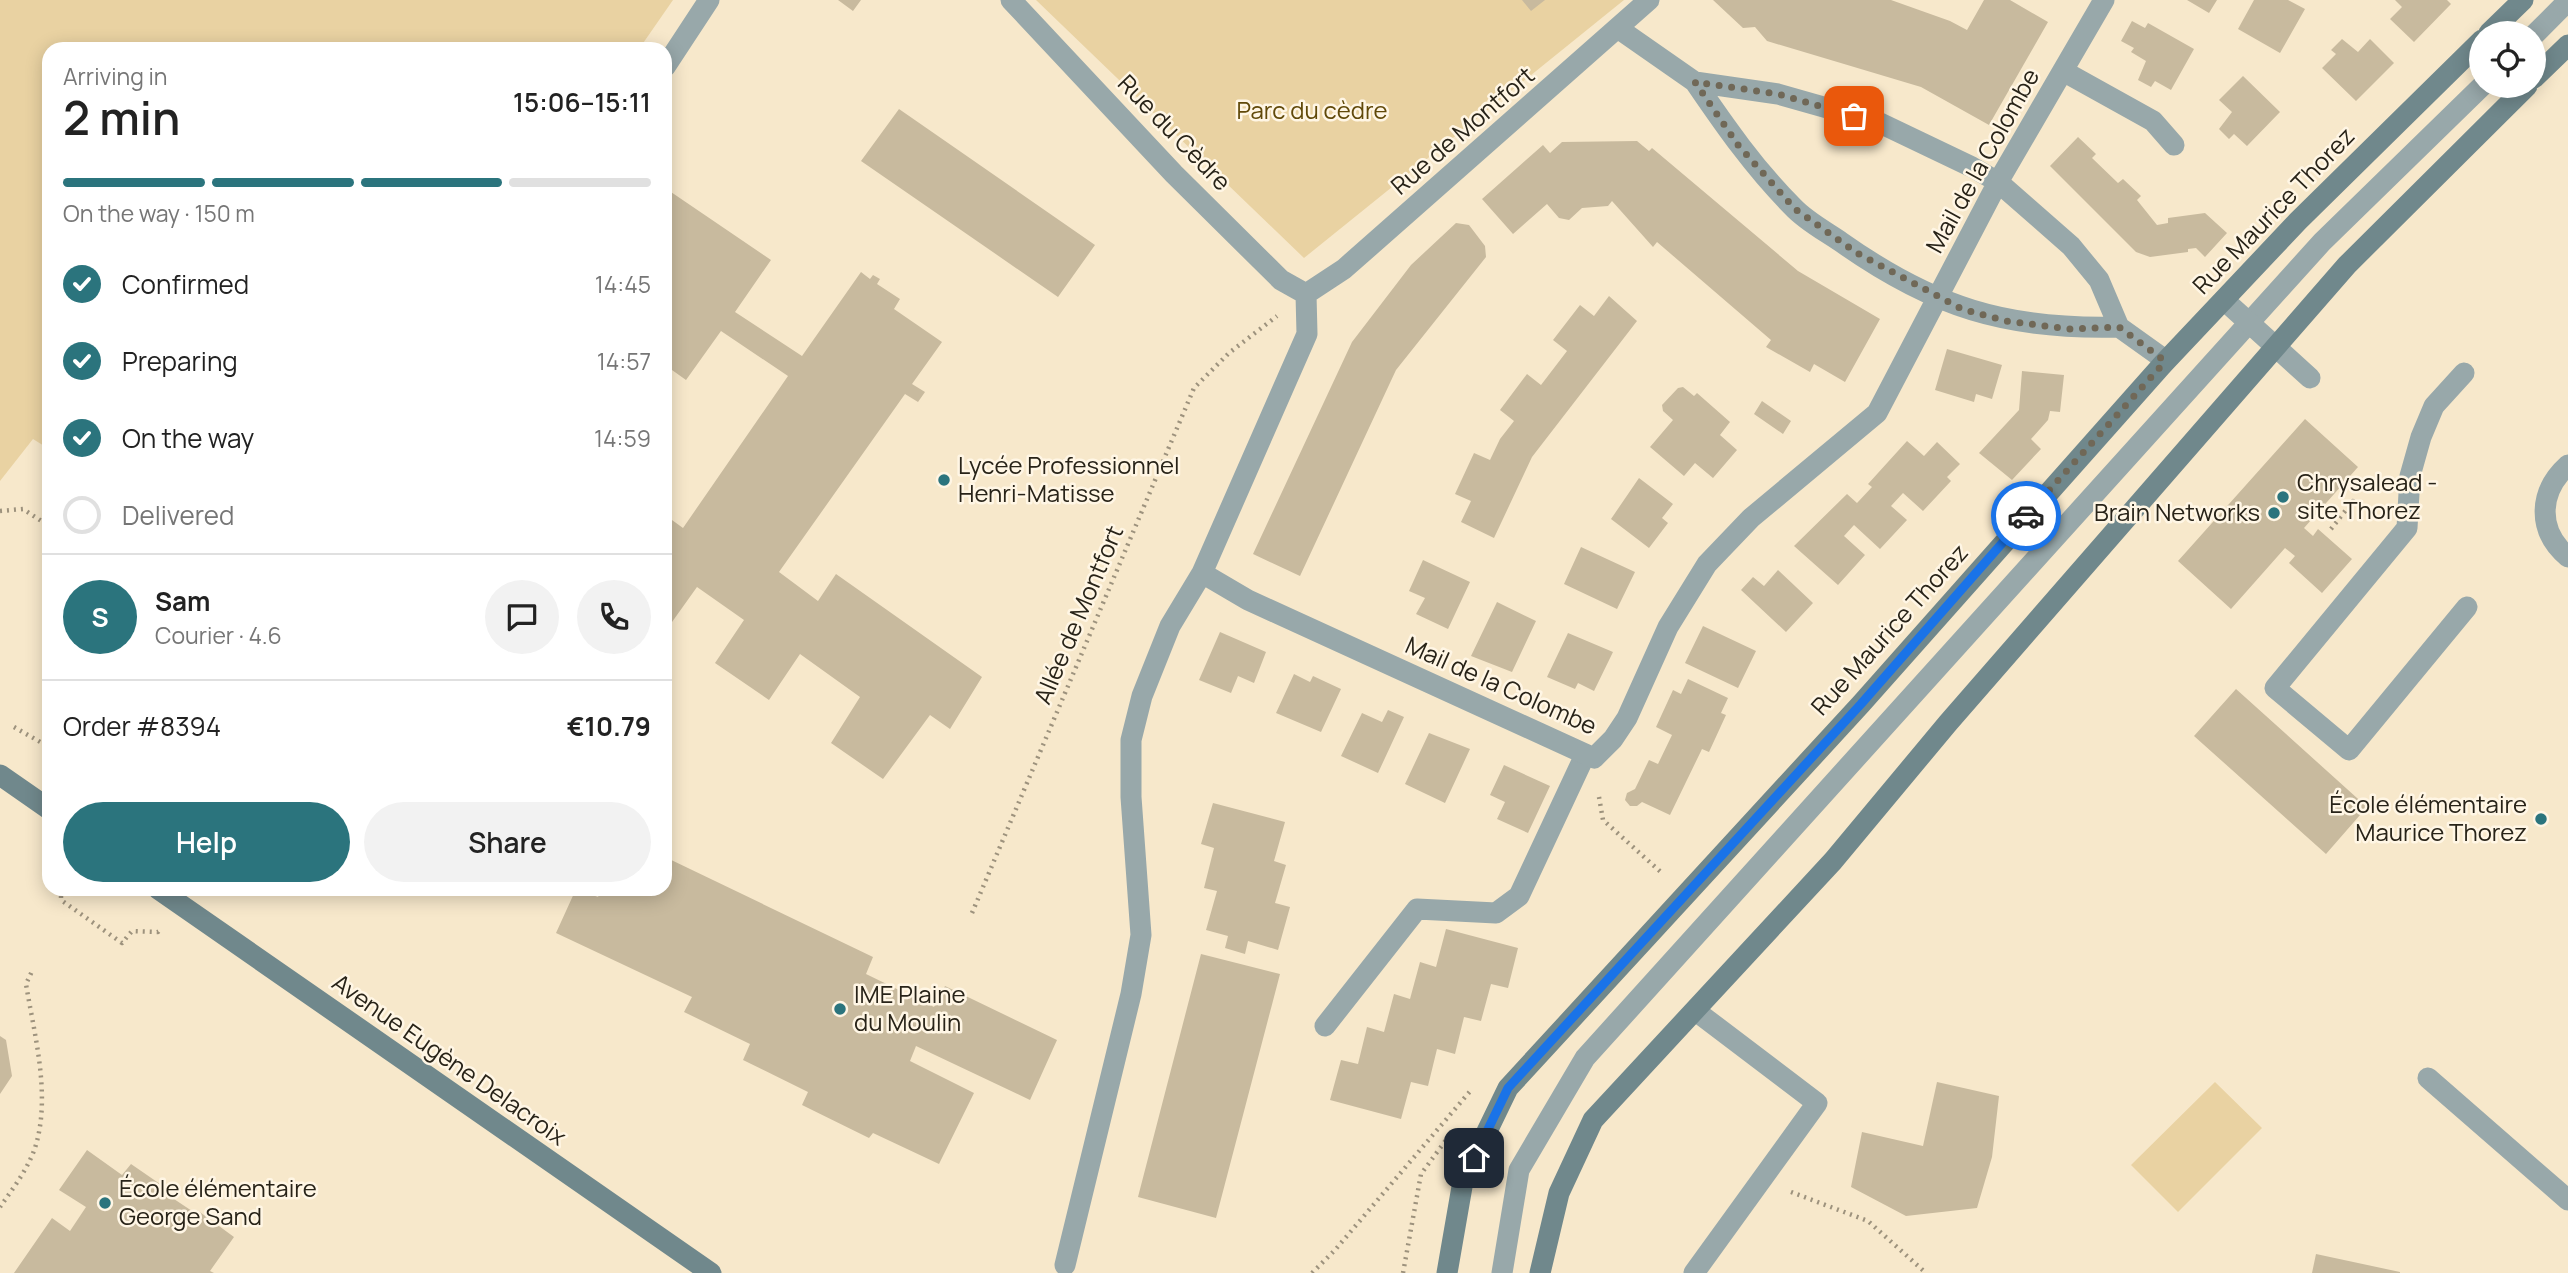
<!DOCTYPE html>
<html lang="en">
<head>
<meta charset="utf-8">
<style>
	:root { --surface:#fff; --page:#f2f2f2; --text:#222; --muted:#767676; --line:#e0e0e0; --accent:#2b747d }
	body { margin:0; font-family:Manrope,sans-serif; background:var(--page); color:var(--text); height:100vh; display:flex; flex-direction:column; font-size:26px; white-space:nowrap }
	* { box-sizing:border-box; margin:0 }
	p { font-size:23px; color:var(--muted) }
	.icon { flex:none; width:38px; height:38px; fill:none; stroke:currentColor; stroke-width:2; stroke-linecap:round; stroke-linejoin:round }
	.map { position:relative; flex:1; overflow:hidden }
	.side { position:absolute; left:42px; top:42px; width:630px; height:854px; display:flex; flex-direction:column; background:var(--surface); border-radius:21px; box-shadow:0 4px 18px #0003 }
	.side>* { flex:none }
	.buttons { position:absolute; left:2469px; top:21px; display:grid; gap:14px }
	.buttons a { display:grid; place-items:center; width:77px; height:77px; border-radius:50%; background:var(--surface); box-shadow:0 4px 18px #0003; font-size:35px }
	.pin { position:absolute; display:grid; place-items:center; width:60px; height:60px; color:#fff; margin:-30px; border-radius:14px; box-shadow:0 4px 10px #0006 }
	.courier { position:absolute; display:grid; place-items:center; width:70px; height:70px; margin:-35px; border:5px solid #1a73e8; border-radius:50%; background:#fff; color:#222; box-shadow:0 2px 9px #0007 }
	.summary em { font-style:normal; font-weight:600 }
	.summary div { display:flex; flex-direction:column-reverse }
	.summary { display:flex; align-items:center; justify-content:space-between; height:119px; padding:0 21px }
	h1 { font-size:46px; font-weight:600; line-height:52px }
	.bar { display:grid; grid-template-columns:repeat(4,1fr); gap:10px 7px; align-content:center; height:84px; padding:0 21px }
	.bar i { height:9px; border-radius:5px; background:var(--line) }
	.bar .selected { background:var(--accent) }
	.bar p { grid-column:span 4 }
	.line { display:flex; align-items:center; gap:18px; padding:0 21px; border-top:2px solid var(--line) }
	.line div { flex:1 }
	.round { display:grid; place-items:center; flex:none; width:74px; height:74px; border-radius:37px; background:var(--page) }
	ol { padding:0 21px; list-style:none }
	li { display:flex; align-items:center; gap:21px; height:77px }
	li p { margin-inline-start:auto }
	li .icon { padding:7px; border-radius:50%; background:var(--accent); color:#fff; stroke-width:4 }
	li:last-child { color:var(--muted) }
	li i { width:38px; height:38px; border:4px solid var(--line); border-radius:50% }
	.cta { display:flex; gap:14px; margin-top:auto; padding:14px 21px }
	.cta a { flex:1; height:80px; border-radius:42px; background:var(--accent); color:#fff; font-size:28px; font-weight:600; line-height:80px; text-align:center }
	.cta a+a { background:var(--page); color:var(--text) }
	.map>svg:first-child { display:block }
	.green { fill:#e9d2a2 }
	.building { fill:#c8ba9e }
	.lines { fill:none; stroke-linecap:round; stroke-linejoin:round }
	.path { stroke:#9d927d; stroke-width:4.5; stroke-dasharray:2 5; stroke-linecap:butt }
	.lane { stroke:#98a8aa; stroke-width:21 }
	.street { stroke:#98a8aa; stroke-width:21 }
	.secondary { stroke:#70888c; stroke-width:21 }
	.done { stroke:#706857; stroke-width:7; stroke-dasharray:0 12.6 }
	.route { stroke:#1a73e8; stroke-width:9 }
	.poi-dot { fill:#2b747d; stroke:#fff6e5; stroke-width:2.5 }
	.labels { text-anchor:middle; stroke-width:5; stroke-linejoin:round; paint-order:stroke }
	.park-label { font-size:24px; fill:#614909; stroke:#fff6e5 }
	.street-label { font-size:24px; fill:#282318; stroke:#fff6e5 }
	.poi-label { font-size:24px; fill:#282318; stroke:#fff6e5; text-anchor:start }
</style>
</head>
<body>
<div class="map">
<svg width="2568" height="1273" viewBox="0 0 2568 1273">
	<rect width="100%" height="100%" fill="#f7e8cb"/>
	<path class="green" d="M0 0H673L639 49H49V449L33 439 0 481Z
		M1036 0H1624L1304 258Z
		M2215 1082 2262 1128 2178 1212 2131 1165Z"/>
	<path class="building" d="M838 0H861L853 11Z
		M1522 0H1545L1531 11Z
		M1713 0H1891L1950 21 1967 30 1984 0H2010L2048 22 1989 125 1921 87 1767 41 1755 27 1743 28Z
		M2187 0H2217L2209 13Z
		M2254 0H2288L2305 9 2280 53 2238 29Z
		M2395 0H2447L2451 4 2414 42 2390 19 2402 7Z
		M2132 21 2145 28 2148 23 2194 49 2171 90 2155 81 2151 87 2138 80 2146 61 2131 52 2134 48 2121 41Z
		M2342 39 2358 52 2370 39 2394 63 2356 101 2322 68 2336 54 2331 50Z
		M2243 76 2280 112 2247 146 2234 134 2229 139 2219 129 2232 112 2219 100Z
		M899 109 1095 245 1058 297 861 161Z
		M2078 137 2096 154 2092 158 2118 183 2123 179 2141 196 2137 200 2157 225 2168 223V218L2205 213 2227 233 2205 257 2196 248 2188 249V252L2150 257 2136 252 2050 166Z
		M1637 141 1649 151 1652 148 1798 271 1880 319 1845 382 1814 364 1810 372 1766 347 1771 340 1657 242 1653 247 1612 201 1608 206 1582 208 1569 220 1559 218 1547 204 1513 234 1482 199 1543 145 1550 153 1562 142Z
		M668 190 771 260 735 312 802 356 861 272 870 279 873 275 880 279 877 284 900 299 894 309 942 342 912 384 925 392 918 402 905 394 779 572 818 601 836 574 982 677 950 729 930 715 883 779 831 743 860 697 800 654 769 700 715 663 744 620 697 587 667 629 665 628V515L683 528 788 376 721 331 686 380 672 370 665 379V194Z
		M1456 223 1469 225 1485 246 1486 257 1396 370 1300 576 1253 554 1352 342 1411 265Z
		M1609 296 1637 321 1532 457 1494 538 1461 522 1471 501 1455 494 1474 453 1490 460 1500 439 1514 421 1500 410 1527 374 1541 385 1567 351 1553 340 1580 305 1594 316Z
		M1947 349 2002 365 1992 399 1976 394 1974 402 1935 390Z
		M2022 371 2064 375 2060 412 2050 411 2048 420 2031 439 2041 449 2012 480 1979 453 2019 410Z
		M1683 387 1694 396 1697 393 1730 422 1720 435 1737 450 1713 478 1695 463 1684 476 1650 447 1673 420 1663 411 1662 405 1678 388Z
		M1762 401 1791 421 1783 434 1754 414Z
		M2305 419 2358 467 2304 528 2313 536 2318 529 2352 559 2322 593 2289 563 2295 556 2285 548 2231 609 2178 561Z
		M1907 441 1924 456 1937 442 1960 464 1947 477 1951 481 1923 511 1903 493 1891 506 1907 520 1880 549 1854 525 1844 536 1865 555 1838 585 1794 546 1847 494 1857 503 1872 487 1868 484Z
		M1639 478 1673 504 1662 518 1668 523 1649 548 1611 519Z
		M1581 547 1635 572 1617 609 1564 584Z
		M1423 560 1470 582 1448 629 1416 614 1425 598 1409 591Z
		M1778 570 1813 603 1786 632 1741 590 1753 577 1764 586Z
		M1497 602 1536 621 1512 672 1471 656Z
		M1703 626 1756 651 1738 688 1685 663Z
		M1220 632 1266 652 1254 683 1238 676 1231 693 1199 680Z
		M1568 633 1613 652 1594 691 1578 683 1575 689 1547 677Z
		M1294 674 1310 682 1313 676 1341 689 1321 732 1276 713Z
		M1688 679 1728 698 1721 713 1726 715 1709 752 1702 749 1670 815 1642 802 1637 806H1630L1625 800 1627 793 1635 789 1649 760 1658 764 1672 735 1656 727 1673 690 1681 694Z
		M2236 689 2367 807 2326 854 2194 736Z
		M1388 710 1404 717 1378 773 1341 756 1362 713 1382 722Z
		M1429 733 1470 749 1445 803 1405 784Z
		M1504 765 1550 786 1528 833 1497 819 1505 802 1490 795Z
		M1213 803 1285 822 1274 861 1286 865 1275 903 1290 907 1278 950 1248 941 1245 954 1225 948 1228 936 1206 930 1217 891 1204 888 1214 848 1201 844Z
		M665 857 873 957 866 974 934 1007 945 986 1057 1040 1030 1100 916 1046 910 1061 974 1093 939 1164 873 1133 869 1138 802 1105 808 1092 743 1060 750 1044 684 1012 692 997 556 933 576 889 598 897 602 889H665Z
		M1446 929 1518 948 1508 988 1491 984 1481 1021 1464 1017 1455 1054 1437 1049 1428 1086 1411 1082 1401 1119 1330 1100 1341 1060 1358 1064 1367 1027 1384 1032 1394 994 1410 999 1420 962 1436 967Z
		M1201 954 1280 974 1216 1218 1138 1197Z
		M0 1036 6 1040 12 1076 0 1094Z
		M1937 1082 1999 1096 1992 1157 1977 1208 1906 1216 1851 1187 1862 1132 1923 1146Z
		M87 1150 122 1175 131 1164 176 1195 174 1199 195 1213 197 1210 234 1237 210 1271 214 1273H14L52 1218 70 1231 86 1207 59 1190Z
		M2316 1254 2400 1272V1273H2312Z"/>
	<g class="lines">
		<path class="path" d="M0 511 23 509 49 526
			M2331 529 2353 501 2377 512
			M14 727 49 747
			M1599 797 1603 820 1663 874
			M47 861 49 862
			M61 889V900L122 943 132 931 158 932 161 928
			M266 889 270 891
			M972 913 1194 388 1229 353 1277 316
			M1791 1192 1868 1221 1926 1273
			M0 1207C14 1187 31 1165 37 1141 50 1091 34 1033 26 984L33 969
			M1312 1273 1335 1250 1472 1089
			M1403 1273 1421 1174 1446 1140"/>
		<path class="lane" d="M2534 35 2568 1
			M1325 1026 1417 909 1496 913 1519 896 1585 755
			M1502 1273 1519 1170 1585 1058 2322 242 2482 86
			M1694 1273 1817 1103 1697 1012"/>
		<path class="street" d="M1011 0 1174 174 1281 280 1306 294
			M1619 29 1695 82
			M665 67 709 0
			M2063 71 2153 121 2174 145
			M1695 82 1778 94 1880 123 1972 167 1998 182 2071 246 2099 280 2119 327C2006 330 1933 307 1841 242 1825 231 1806 221 1793 207 1755 169 1725 126 1695 82Z
			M1306 294 1307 334 1202 573 1248 600 1594 758 1613 739 1627 718 1668 627 1707 564 1751 518 1877 413 1998 182 2104 0
			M1306 294 1344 269 1649 0
			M2224 300 2310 378
			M2119 327 2161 357 2163 364
			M2464 373 2434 406 2421 437 2410 476 2407 528 2275 688 2349 750 2467 607
			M2568 465C2538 492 2537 531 2568 557
			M2428 1078 2568 1200
			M1065 1265 1131 994 1141 935 1131 797V740L1142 696 1170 626 1202 573"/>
		<path class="secondary" d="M2489 33 2523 0
			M2534 78 2568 45
			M0 775 49 809
			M158 889 711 1273
			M1447 1273 1463 1181 1508 1088 1861 704 2163 364 2298 221 2482 40
			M1540 1273 1559 1193 1593 1120 1833 861 1948 723 2347 265 2527 86"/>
	</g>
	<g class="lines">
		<path class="done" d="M1854 116 1778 94 1695 82 1738 145 1795 209 1857 253 1962 309 2006 321 2069 329 2119 327 2161 358 2163 364 2026 516"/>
		<path class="route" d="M1474 1158 1508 1088 1861 704 2026 516"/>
	</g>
	<g class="poi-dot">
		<circle cx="944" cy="480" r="7"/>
		<circle cx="2283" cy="497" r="7"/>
		<circle cx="2274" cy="513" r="7"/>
		<circle cx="2541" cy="819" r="7"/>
		<circle cx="840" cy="1009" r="7"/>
		<circle cx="105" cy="1203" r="7"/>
	</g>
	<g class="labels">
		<g class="park-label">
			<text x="1312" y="119">Parc du cèdre</text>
		</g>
		<g class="street-label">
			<text transform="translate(1463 131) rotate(-41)" y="8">Rue de Montfort</text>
			<text transform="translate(1174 133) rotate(46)" y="8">Rue du Cèdre</text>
			<text transform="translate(1983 161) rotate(-61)" y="8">Mail de la Colombe</text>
			<text transform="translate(2274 211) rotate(-46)" y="8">Rue Maurice Thorez</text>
			<text transform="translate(1079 615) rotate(-67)" y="8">Allée de Montfort</text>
			<text transform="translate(1890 630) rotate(-48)" y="8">Rue Maurice Thorez</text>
			<text transform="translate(1501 686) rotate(24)" y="8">Mail de la Colombe</text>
			<text transform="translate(449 1060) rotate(35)" y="8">Avenue Eugène Delacroix</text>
		</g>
		<g class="poi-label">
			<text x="958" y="474">Lycée Professionnel<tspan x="958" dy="28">Henri-Matisse</tspan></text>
			<text x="2297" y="491">Chrysalead -<tspan x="2297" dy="28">site Thorez</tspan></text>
			<text x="2260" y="521" text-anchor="end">Brain Networks</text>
			<text x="2527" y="813" text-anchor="end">École élémentaire<tspan x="2527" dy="28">Maurice Thorez</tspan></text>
			<text x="854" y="1003">IME Plaine<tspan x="854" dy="28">du Moulin</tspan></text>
			<text x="119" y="1197">École élémentaire<tspan x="119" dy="28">George Sand</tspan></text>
		</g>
	</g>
</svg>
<div class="buttons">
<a><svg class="icon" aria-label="locate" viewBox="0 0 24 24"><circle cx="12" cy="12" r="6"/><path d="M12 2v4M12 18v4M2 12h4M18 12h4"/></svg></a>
</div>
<div class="pin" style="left:1854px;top:116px;background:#ea580c"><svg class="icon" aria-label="bag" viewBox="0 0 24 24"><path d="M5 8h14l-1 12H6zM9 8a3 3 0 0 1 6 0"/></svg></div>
<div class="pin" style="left:1474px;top:1158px;background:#1f2937"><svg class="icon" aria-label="home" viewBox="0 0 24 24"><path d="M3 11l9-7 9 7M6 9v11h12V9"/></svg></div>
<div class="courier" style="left:2026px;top:516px"><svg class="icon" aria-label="car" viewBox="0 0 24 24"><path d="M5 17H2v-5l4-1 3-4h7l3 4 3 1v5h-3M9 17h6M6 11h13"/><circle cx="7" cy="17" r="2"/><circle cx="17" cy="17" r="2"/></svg></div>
<section class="side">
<div class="summary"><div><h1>2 min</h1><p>Arriving in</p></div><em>15:06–15:11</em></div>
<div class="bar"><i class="selected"></i><i class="selected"></i><i class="selected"></i><i></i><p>On the way · 150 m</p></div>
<ol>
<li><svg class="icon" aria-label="check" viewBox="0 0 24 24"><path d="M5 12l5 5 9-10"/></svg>Confirmed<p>14:45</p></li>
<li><svg class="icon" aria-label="check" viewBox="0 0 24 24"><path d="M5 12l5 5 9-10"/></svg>Preparing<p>14:57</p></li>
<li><svg class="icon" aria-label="check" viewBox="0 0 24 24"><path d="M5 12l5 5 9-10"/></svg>On the way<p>14:59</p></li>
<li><i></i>Delivered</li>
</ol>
<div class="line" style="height:126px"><b class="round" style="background:var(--accent);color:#fff">S</b><div><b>Sam</b><p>Courier · 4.6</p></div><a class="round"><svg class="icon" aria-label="chat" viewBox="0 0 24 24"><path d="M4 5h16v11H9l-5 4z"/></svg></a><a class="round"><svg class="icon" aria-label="phone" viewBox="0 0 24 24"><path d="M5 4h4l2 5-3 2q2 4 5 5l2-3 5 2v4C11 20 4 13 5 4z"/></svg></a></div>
<div class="line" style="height:91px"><div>Order #8394</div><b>€10.79</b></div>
<div class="cta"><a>Help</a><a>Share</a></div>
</section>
</div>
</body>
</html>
